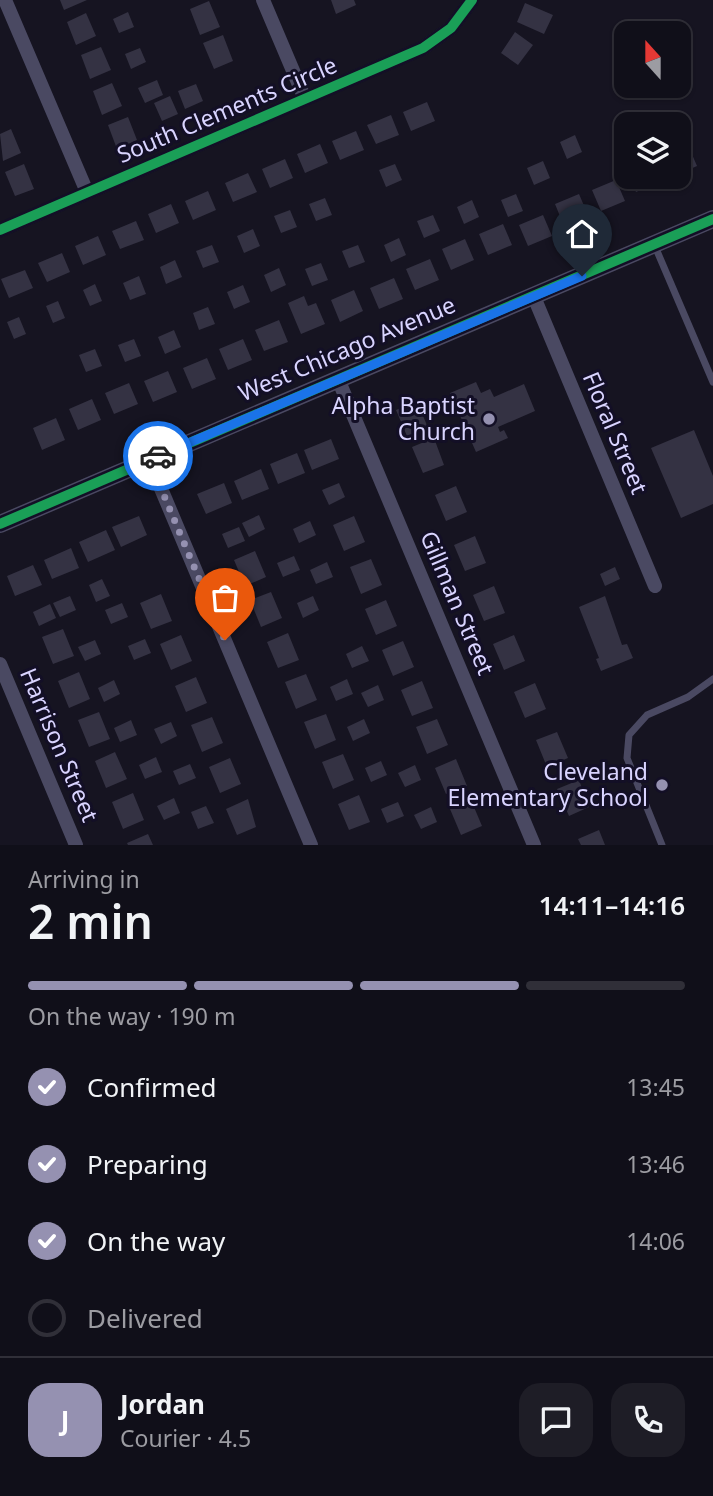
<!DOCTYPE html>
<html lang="en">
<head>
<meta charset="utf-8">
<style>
	:root { --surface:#100f19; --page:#1e1d26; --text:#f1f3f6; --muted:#9c9ca2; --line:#302f38; --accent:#9591b1 }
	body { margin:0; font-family:"Noto Sans",sans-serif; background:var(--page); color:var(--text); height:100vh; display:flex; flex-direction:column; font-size:26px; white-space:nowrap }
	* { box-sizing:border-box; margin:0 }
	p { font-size:23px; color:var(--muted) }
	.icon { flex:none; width:38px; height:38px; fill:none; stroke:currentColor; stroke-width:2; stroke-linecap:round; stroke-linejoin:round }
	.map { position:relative; height:845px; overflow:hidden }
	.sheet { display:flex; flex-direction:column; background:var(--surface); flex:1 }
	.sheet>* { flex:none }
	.needle { width:46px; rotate:339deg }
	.tools { position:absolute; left:614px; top:21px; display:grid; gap:14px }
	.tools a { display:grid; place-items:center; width:77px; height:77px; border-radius:14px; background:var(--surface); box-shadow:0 2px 5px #0004,0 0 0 2px var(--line); font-size:35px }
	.pin { position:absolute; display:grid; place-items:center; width:60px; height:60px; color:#fff; margin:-72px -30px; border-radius:50% 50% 50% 0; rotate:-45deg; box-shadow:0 0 7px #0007 }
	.pin .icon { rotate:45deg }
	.courier { position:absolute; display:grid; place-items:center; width:70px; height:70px; margin:-35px; border:5px solid #1a73e8; border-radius:50%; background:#fff; color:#222; box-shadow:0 2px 9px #0007 }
	.summary em { font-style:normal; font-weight:600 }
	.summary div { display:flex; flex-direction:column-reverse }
	.summary { display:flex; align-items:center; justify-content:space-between; height:119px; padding:0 28px }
	h1 { font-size:46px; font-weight:600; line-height:52px }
	.bar { display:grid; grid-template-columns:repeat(4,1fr); gap:10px 7px; align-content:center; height:84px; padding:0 28px }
	.bar i { height:9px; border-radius:5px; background:var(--line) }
	.bar .current { background:var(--accent) }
	.bar p { grid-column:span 4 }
	.line { display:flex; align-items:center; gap:18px; padding:0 28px; border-top:2px solid var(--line) }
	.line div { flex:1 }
	.round { display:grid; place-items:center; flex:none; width:74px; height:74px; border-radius:21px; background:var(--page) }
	ol { padding:0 28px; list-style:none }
	li { display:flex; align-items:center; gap:21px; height:77px }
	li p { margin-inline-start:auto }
	li .icon { padding:7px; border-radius:50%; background:var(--accent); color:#fff; stroke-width:4 }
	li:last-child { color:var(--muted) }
	li i { width:38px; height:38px; border:4px solid var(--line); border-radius:50% }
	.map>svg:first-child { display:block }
	.building { fill:#343243 }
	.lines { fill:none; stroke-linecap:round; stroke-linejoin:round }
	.service { stroke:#4a4962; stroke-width:7 }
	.minor { stroke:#4a4962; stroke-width:14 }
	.tertiary { stroke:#4a4962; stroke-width:18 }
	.cycleway-casing { stroke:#130f26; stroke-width:15 }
	.cycleway { stroke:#1a9f57; stroke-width:10 }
	.done { stroke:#9591b1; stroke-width:7; stroke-dasharray:0 12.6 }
	.route { stroke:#1a73e8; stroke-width:9 }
	.poi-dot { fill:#9591b1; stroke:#130f26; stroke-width:2.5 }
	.labels { text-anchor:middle; stroke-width:6; stroke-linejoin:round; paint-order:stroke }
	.street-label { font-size:23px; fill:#d9d4ff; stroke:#130f26 }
	.poi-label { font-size:23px; fill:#d9d4ff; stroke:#130f26; text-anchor:end }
</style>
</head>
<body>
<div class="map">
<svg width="713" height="845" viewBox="0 0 713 845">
	<rect width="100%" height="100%" fill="#161421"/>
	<path class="building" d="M60 0H87L64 10Z
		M331 0H354L356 5 336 14Z
		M209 1 220 27 200 35 190 9Z
		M525 3 553 15 544 34 517 22Z
		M128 12 134 27 119 33 113 19Z
		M86 13 96 36 76 45 67 22Z
		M515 32 533 45 518 65 501 53Z
		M223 35 233 61 214 69 203 43Z
		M101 47 111 70 90 79 81 55Z
		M140 48 146 62 131 69 125 54Z
		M157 80 163 95 145 103 138 88Z
		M112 83 122 106 102 115 93 91Z
		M196 84 203 101 185 109 178 91Z
		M170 96 178 114 162 121 154 103Z
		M427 102 435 121 411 131 403 112Z
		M391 115 399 135 376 144 367 125Z
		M128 117 137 140 117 149 108 125Z
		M11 129 21 153 3 161 0 134Z
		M356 131 364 150 340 160 332 141Z
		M575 135 582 152 567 159 560 142Z
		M320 144 328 163 305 173 297 154Z
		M688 145 697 166 679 174V149Z
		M285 159 293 178 270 188 262 169Z
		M543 161 550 178 534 185 527 168Z
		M24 164 34 189 15 196 5 172Z
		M395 164 402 180 386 187 379 170Z
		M248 173 257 192 233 202 225 183Z
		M630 177H658L660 182 636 192Z
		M616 180 625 201 601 211 592 190Z
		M208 191 216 210 193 220 185 201Z
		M516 194 523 211 508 217 501 200Z
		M579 194 588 215 564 226 555 204Z
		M325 198 332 215 316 221 309 204Z
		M472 200 479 217 464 224 457 207Z
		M171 204 179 223 156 233 148 214Z
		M290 210 297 227 281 233 274 216Z
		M433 215 440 231 424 238 417 221Z
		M543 215 552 236 528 246 519 225Z
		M136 221 144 240 120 249 112 231Z
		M503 224 512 245 488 255 479 234Z
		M253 229 260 246 244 253 237 236Z
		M98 236 106 255 83 265 75 246Z
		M399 238 406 255 391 262 384 245Z
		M465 239 474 260 451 270 442 249Z
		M212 245 219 262 203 268 196 251Z
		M358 245 365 262 349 268 342 251Z
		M62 253 70 272 47 282 38 263Z
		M430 259 439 280 415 290 406 269Z
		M175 260 182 277 166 284 160 267Z
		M321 263 328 280 312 286 305 269Z
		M279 268 286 285 271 292 264 275Z
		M25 270 33 288 9 298 1 279Z
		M139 276 146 294 130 300 123 283Z
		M394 278 403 299 379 309 370 288Z
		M95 284 102 301 90 306 83 290Z
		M243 285 250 302 234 309 227 292Z
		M354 290 363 311 340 322 331 300Z
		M304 296 308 306 316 303 325 324 301 334 288 303Z
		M58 301 65 318 53 323 46 306Z
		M208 307 215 324 199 330 193 313Z
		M19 317 26 334 14 339 7 322Z
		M279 320 288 342 264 351 255 330Z
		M174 330 181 347 165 354 158 337Z
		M134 339 141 356 125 362 118 345Z
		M243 339 252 360 228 370 219 349Z
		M95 349 102 366 86 372 79 355Z
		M207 358 216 379 192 389 183 368Z
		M168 371 177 392 153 402 144 381Z
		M476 382 481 393 490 389 494 397 524 384 535 411 498 427 500 432 504 430 508 438 476 452 450 393Z
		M129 383 138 404 114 414 105 393Z
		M92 399 101 420 78 430 69 409Z
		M417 401 428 428 407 436 396 410Z
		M56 418 65 440 42 450 33 428Z
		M694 430 713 476V504L681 518 651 448Z
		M434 438 444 465 423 473 412 447Z
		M331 439 339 459 312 470 304 450Z
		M297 453 305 473 278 484 270 464Z
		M261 469 269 489 242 500 234 481Z
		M224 483 232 503 206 514 197 494Z
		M339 483 345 497 329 505 322 490Z
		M456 486 467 512 446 521 435 495Z
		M259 515 265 529 249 537 242 523Z
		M139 516 147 535 121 547 112 527Z
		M354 516 365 542 344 551 333 525Z
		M310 521 316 535 299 543 293 529Z
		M239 527 245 541 228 548 222 534Z
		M106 530 115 550 88 562 79 542Z
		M475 536 486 563 465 571 454 545Z
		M71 548 79 568 52 579 44 560Z
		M255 551 266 577 245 586 234 560Z
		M294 556 300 570 283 577 277 563Z
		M371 559 382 585 361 594 350 567Z
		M327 562 333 577 316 584 310 570Z
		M33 565 42 585 15 596 7 576Z
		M615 567 620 579 605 586 600 574Z
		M102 579 110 596 96 602 89 585Z
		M494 586 505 613 484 621 473 595Z
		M271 592 282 618 261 627 250 600Z
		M161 594 172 621 151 629 140 603Z
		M70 596 76 610 60 617 53 603Z
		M313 596 319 610 303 618 297 603Z
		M605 596 622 645 627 644 633 658 601 671 596 659 599 658 579 607Z
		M386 600 397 626 376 635 365 609Z
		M122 603 128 617 111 624 105 610Z
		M50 604 56 618 39 626 33 612Z
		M63 629 74 656 53 664 42 637Z
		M288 633 299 660 278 668 267 642Z
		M181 635 192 661 171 670 160 644Z
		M514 635 525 661 504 670 493 644Z
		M145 639 151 653 134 660 128 646Z
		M95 640 101 654 85 661 78 647Z
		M403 641 414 667 393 676 382 650Z
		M362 646 369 661 352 668 346 654Z
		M79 672 90 699 69 708 58 681Z
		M306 674 317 700 296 709 285 682Z
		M196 677 207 703 186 712 175 686Z
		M347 679 353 694 336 701 330 687Z
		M114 680 120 694 104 702 98 688Z
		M422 681 433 708 412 716 401 690Z
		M535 683 546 709 525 718 514 692Z
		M378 685 384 700 368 707 361 693Z
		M99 712 110 739 89 747 78 720Z
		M326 714 336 740 315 749 304 722Z
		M212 717 223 743 202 752 191 725Z
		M364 719 370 733 353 741 347 727Z
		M437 719 448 745 427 754 416 727Z
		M131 720 137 735 120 742 114 728Z
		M171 722 177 736 161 744 154 729Z
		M557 732 568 758 547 767 536 740Z
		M115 752 127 779 106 788 95 761Z
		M343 754 354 780 333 789 322 762Z
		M156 757 162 772 145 779 139 765Z
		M230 758 241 784 220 793 209 767Z
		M456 759 467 786 446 794 435 768Z
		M381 761 387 775 371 782 365 768Z
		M190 764 196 778 179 785 173 771Z
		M415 765 421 780 405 787 398 773Z
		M579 780 589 807 569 816 557 789Z
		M133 793 144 820 123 829 112 802Z
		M359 795 370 822 349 830 338 804Z
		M174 798 180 813 164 820 157 806Z
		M248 799 256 827 237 835 226 809Z
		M471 800 482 826 461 835 450 809Z
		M398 802 404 816 387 823 381 809Z
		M206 806 214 823 198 829 191 812Z
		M431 807 437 822 421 829 414 815Z
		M599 830 605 845H581L578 839Z
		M148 834 153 845H128L127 843Z"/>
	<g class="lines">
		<path class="service" d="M654 244 713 382
			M662 845 627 758 629 735 647 715 688 697 713 679"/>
		<path class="minor" d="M5 0 87 192
			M263 0 305 99
			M0 230 423 48 451 28 472 0
			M534 297 655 586
			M338 379 534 845
			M149 460 311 845
			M0 664 76 845"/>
		<path class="tertiary" d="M0 524 713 219"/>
		<g class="cycleway-casing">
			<path id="cycleway" d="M0 230 423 48 451 28 472 0
				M0 524 713 219"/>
		</g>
		<use href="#cycleway" class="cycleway"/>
	</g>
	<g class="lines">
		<path class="done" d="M158 456 149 460 225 640"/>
		<path class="route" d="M158 456 582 276"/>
	</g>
	<g class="poi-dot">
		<circle cx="489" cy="419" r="7"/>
		<circle cx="662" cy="785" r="7"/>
	</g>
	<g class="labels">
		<g class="street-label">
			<text transform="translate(227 110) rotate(-23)" y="8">South Clements Circle</text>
			<text transform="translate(347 349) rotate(-23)" y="8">West Chicago Avenue</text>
			<text transform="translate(615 433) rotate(67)" y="8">Floral Street</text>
			<text transform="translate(457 603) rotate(67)" y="8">Gillman Street</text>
			<text transform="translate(59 745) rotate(67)" y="8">Harrison Street</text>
		</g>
		<g class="poi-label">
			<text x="475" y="414">Alpha Baptist<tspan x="475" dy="26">Church</tspan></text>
			<text x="648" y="780">Cleveland<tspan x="648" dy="26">Elementary School</tspan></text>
		</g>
	</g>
</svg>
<div class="tools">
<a><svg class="needle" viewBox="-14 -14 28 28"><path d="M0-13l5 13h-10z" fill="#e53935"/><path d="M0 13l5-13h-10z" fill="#9c9ca2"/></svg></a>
<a><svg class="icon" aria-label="layers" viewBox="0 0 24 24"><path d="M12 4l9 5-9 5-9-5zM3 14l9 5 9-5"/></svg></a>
</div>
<div class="pin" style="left:225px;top:640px;background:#ea580c"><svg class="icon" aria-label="bag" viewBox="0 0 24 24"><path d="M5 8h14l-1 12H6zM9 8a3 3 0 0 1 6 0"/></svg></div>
<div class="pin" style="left:582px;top:276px;background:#1f2937"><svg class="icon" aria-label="home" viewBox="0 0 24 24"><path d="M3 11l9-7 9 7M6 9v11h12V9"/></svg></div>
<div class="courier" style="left:158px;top:456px"><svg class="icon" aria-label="car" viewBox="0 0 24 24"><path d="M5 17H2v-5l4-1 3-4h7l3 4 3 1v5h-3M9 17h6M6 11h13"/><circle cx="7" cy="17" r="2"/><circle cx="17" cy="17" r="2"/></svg></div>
</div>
<section class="sheet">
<div class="summary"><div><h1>2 min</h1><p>Arriving in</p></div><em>14:11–14:16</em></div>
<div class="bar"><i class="current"></i><i class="current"></i><i class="current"></i><i></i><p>On the way · 190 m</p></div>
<ol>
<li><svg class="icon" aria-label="check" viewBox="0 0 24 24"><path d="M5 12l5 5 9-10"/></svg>Confirmed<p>13:45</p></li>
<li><svg class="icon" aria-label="check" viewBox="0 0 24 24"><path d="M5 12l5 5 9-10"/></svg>Preparing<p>13:46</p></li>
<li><svg class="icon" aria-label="check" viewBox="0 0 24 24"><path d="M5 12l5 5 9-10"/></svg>On the way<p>14:06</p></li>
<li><i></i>Delivered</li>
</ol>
<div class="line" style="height:126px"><b class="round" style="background:var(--accent);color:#fff">J</b><div><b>Jordan</b><p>Courier · 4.5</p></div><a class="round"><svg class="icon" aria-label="chat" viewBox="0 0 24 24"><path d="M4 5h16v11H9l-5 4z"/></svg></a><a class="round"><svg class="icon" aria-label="phone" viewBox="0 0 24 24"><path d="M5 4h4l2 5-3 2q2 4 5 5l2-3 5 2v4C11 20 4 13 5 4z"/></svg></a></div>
</section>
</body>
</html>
